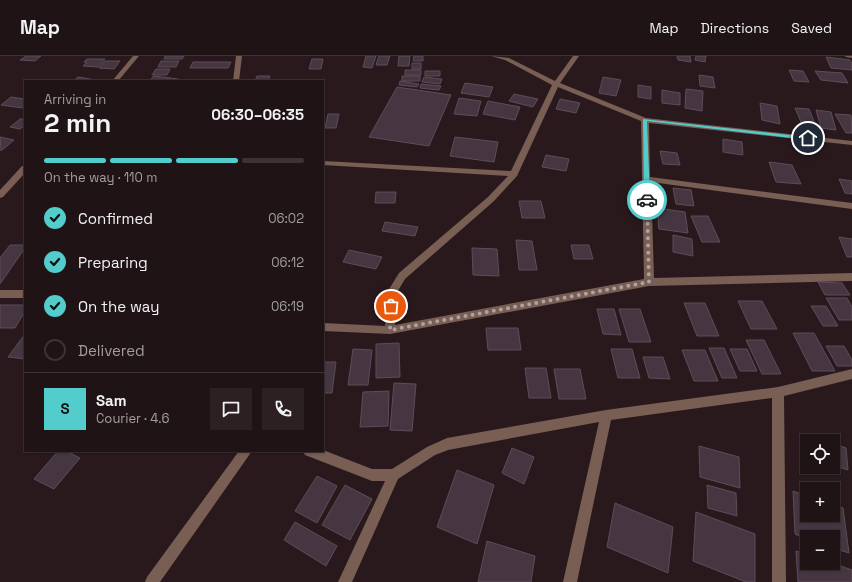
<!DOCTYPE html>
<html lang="en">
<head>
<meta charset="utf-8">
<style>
	:root { --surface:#201315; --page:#2d2022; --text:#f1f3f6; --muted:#a29ea0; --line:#3d3234; --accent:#52cdcc }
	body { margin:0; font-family:"Space Grotesk",sans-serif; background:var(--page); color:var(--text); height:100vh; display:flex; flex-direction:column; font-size:15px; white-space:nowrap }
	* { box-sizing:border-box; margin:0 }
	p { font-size:13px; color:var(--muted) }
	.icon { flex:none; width:22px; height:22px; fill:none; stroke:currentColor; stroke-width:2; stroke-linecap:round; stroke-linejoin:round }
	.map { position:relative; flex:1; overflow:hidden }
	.sheet { position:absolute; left:24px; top:24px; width:300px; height:372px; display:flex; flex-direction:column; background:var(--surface); border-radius:0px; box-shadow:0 1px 3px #0004,0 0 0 1px var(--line) }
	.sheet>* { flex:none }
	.controls { position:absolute; left:800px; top:378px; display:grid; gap:8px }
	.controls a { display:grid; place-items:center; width:40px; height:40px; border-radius:0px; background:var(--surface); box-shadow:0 1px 3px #0004,0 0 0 1px var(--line); font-size:20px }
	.pin { position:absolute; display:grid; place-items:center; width:34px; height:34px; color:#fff; margin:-17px; border:2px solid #fff; border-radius:50%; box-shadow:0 1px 4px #0007 }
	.courier { position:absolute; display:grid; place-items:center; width:40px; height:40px; margin:-20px; border:3px solid #52cdcc; border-radius:50%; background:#fff; color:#222; box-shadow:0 1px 5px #0007 }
	.overview em { font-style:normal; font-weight:600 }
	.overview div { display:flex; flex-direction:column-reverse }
	.overview { display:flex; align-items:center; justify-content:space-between; height:68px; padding:0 20px }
	h1 { font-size:26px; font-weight:600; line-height:30px }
	.bar { display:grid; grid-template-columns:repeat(4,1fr); gap:6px 4px; align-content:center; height:48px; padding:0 20px }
	.bar i { height:5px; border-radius:3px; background:var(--line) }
	.bar .active { background:var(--accent) }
	.bar p { grid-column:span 4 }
	.line { display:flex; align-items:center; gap:10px; padding:0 20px; border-top:1px solid var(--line) }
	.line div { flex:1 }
	.round { display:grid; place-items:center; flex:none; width:42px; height:42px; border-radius:0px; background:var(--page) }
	ol { padding:0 20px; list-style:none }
	li { display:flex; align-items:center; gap:12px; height:44px }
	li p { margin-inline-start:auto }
	li .icon { padding:4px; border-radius:50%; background:var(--accent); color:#111; stroke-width:4 }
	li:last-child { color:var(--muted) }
	li i { width:22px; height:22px; border:2px solid var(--line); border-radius:50% }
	header { display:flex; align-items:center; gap:24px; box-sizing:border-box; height:56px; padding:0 20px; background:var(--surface); border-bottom:1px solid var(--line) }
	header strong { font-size:19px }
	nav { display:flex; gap:22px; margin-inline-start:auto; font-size:14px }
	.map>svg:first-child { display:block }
	.building { fill:#453642; stroke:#5d4d59 }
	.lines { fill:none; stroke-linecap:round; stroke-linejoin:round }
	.minor { fill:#785e53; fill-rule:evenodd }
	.route { fill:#52cdcc }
	.done { stroke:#afa1a3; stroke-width:4; stroke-dasharray:0 7.2 }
</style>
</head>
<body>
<header>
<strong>Map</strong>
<nav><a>Map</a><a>Directions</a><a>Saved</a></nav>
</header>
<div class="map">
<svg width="852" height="526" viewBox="0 0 852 526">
	<rect width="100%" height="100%" fill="#2a191c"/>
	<path class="building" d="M26 0H41L35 5 20 4Z
		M165 0H184L182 3H164Z
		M366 0H376L372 12 363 11Z
		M379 0H390L387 9H376Z
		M399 0H410L409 10H398Z
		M414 0H423V5H413Z
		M677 0H690L691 6 678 4Z
		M696 0H706L705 6 695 4Z
		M826 1 850 4 852 8V14L831 12Z
		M87 3H105L98 11 83 10 87 6H84Z
		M312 3H323L321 13H309Z
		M105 5H120L114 13 99 12Z
		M161 5H179L176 11H158Z
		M193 6H231L228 12H190Z
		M412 7H421V13H412Z
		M156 13H170L167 19H152Z
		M405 14H421V19H405Z
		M789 14 803 15 809 26 794 25Z
		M425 15H440V20H425Z
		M815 15 842 17 848 27 821 24Z
		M699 19 713 21 715 32 700 30Z
		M154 20 178 23 176 25H149Z
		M257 20H270L268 25H255Z
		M402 20H420V25H402Z
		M78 21 101 25H73Z
		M424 21 442 23 440 28 422 26Z
		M603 21 621 24 616 40 599 37Z
		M400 25 419 28 417 31 399 29Z
		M465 27 493 31 489 41 461 37Z
		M421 28 441 30 439 34 420 32Z
		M638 29 651 31V43L638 41Z
		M397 31 451 39 429 90 369 81Z
		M686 33 703 35 702 55 685 52Z
		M662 34 680 37V49L662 47Z
		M514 38 538 43 533 51 509 45Z
		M11 41 25 43V50L23 52 1 49Z
		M459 42 481 45 477 60 454 58Z
		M560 43 580 47 576 57 556 53Z
		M488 45 520 51 515 64 483 58Z
		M760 47 777 50 780 68 762 64Z
		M795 52 809 53 815 68 801 66Z
		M816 54 831 56 836 74 821 72Z
		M328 58H339L336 72H325Z
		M835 58 851 59 852 77H846Z
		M20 63H25V69L20 73 10 71Z
		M0 81 14 84 1 95Z
		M455 81 498 86 494 106 450 100Z
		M723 83 742 86 743 99 723 96Z
		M660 95 677 97 680 109 663 108Z
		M546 99 569 103 566 115 542 111Z
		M769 106 792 109 801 128 776 126Z
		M839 123 852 125V138L845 137Z
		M673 132 691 134 694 150 676 148Z
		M376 136H396L395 147H375Z
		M519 145H541L545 162H522Z
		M657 152 685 156 688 177 659 173Z
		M691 160H708L720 186H702Z
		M385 166 418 171 415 180 382 175Z
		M673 179 692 183 693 200 673 196Z
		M839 181 852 183V201H847Z
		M516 184 532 185 537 214H519Z
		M10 189H25V192L0 228V202Z
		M571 189H589L593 203H574Z
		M472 192 497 193 499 220 473 219Z
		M349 194 382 201 376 213 343 206Z
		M818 226 842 227 850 239H825Z
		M826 242H847L852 251V264H839Z
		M738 245H762L777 273H751Z
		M684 247H705L719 280H697Z
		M0 249H25V255L15 272H0Z
		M811 250H826L838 270H823Z
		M597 253H614L621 279 603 278Z
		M619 253H640L651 286H629Z
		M486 272H518L521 294H488Z
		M793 277H814L835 315H812Z
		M25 278V303L8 301Z
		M746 284H764L781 318H762Z
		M399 287 400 321 376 322V288Z
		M826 290H844L852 304V310H837Z
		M709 292H724L737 322H722Z
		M353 293 372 294 368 329H348Z
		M611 293H632L640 322H618Z
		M730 293H747L757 315H740Z
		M682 294H705L718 325H694Z
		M643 301H663L670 323 649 322Z
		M323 306H336L332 337H323Z
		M525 312H546L551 342H529Z
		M554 313H580L586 343H559Z
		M394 327 416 328 412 375 390 374Z
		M389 335 388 370 360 371 363 336Z
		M803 378 825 385H807V400L804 399Z
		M833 387 846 392 848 414 833 409Z
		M699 390 739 401 740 432 700 421Z
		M512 392 534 401 524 428 502 417Z
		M58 395H66L80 402 54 433 34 423Z
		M457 414 494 429 477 488 437 471Z
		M317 420 337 430 317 467 295 455Z
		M345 429 372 443 350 484 322 469Z
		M707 429 736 437 737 460 708 452Z
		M793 435 807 440V459H833V449L843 452 849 497 833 492V481H807V483L795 478Z
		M615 447 673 471 668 517 607 491Z
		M696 456 755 478V526H746L693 505Z
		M295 466 337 490 326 510 284 484Z
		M487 485 535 500 531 526H478Z
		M796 495 807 499V507H832L852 514V526H798Z"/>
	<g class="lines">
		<path class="minor" d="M133 0H139L118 25H112Z
			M236 0H242L239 25H233Z
			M491 0 509 2 555 25 573 0H579L560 27 646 62 852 85V89L649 67 650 121 852 147V153L651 126 654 222 852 217V225L649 230 390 278 323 275V267L385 270 386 238 399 217 488 141 508 120 323 109V105L511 115 552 29 505 4ZM558 31 641 65 644 223 395 269 396 238 405 223 494 145 517 120Z
			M845 0H852V2L846 1Z
			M22 110H25V117L3 141 0 142V134Z
			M0 234H25V242H0Z
			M852 313V323L784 340 786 526H772V342L611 364 577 526H563L599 366 448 394 435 399 398 423 352 526H338L385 425H372L305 399 303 395 323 394 372 413H392L427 391 447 382 606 354 778 331Z
			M239 395H252L160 526H145L147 521Z"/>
	</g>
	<path class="route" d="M643 63 808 81 810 82 808 84 647 65 650 144 647 146 644 144Z"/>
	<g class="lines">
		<path class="done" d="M391 250 390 274 649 226 647 144"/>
	</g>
</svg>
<div class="controls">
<a><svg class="icon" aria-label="locate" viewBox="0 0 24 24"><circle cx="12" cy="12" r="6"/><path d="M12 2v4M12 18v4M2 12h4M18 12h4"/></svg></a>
<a>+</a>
<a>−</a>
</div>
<div class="pin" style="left:391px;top:250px;background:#ea580c"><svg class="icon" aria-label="bag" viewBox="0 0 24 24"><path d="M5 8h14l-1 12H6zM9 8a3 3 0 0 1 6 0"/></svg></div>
<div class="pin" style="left:808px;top:82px;background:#1f2937"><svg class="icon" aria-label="home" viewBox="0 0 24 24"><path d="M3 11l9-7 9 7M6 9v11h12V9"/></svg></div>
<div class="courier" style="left:647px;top:144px"><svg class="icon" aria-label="car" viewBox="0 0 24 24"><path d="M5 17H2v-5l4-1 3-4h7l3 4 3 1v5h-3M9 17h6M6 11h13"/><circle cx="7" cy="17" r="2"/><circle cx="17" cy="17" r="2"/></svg></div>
<section class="sheet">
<div class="overview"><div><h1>2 min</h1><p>Arriving in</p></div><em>06:30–06:35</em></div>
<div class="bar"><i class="active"></i><i class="active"></i><i class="active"></i><i></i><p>On the way · 110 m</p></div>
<ol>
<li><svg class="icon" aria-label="check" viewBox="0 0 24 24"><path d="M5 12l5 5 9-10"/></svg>Confirmed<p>06:02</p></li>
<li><svg class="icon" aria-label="check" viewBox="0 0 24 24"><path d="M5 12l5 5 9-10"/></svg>Preparing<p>06:12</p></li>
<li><svg class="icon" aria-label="check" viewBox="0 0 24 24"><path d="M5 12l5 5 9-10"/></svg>On the way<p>06:19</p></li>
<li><i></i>Delivered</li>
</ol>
<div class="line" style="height:72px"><b class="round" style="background:var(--accent);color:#111">S</b><div><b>Sam</b><p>Courier · 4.6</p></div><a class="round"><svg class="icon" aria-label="chat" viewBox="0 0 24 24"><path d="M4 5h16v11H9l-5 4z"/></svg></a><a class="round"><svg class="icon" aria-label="phone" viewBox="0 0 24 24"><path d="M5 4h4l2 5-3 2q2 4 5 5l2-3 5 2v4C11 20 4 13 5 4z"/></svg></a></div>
</section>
</div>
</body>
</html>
